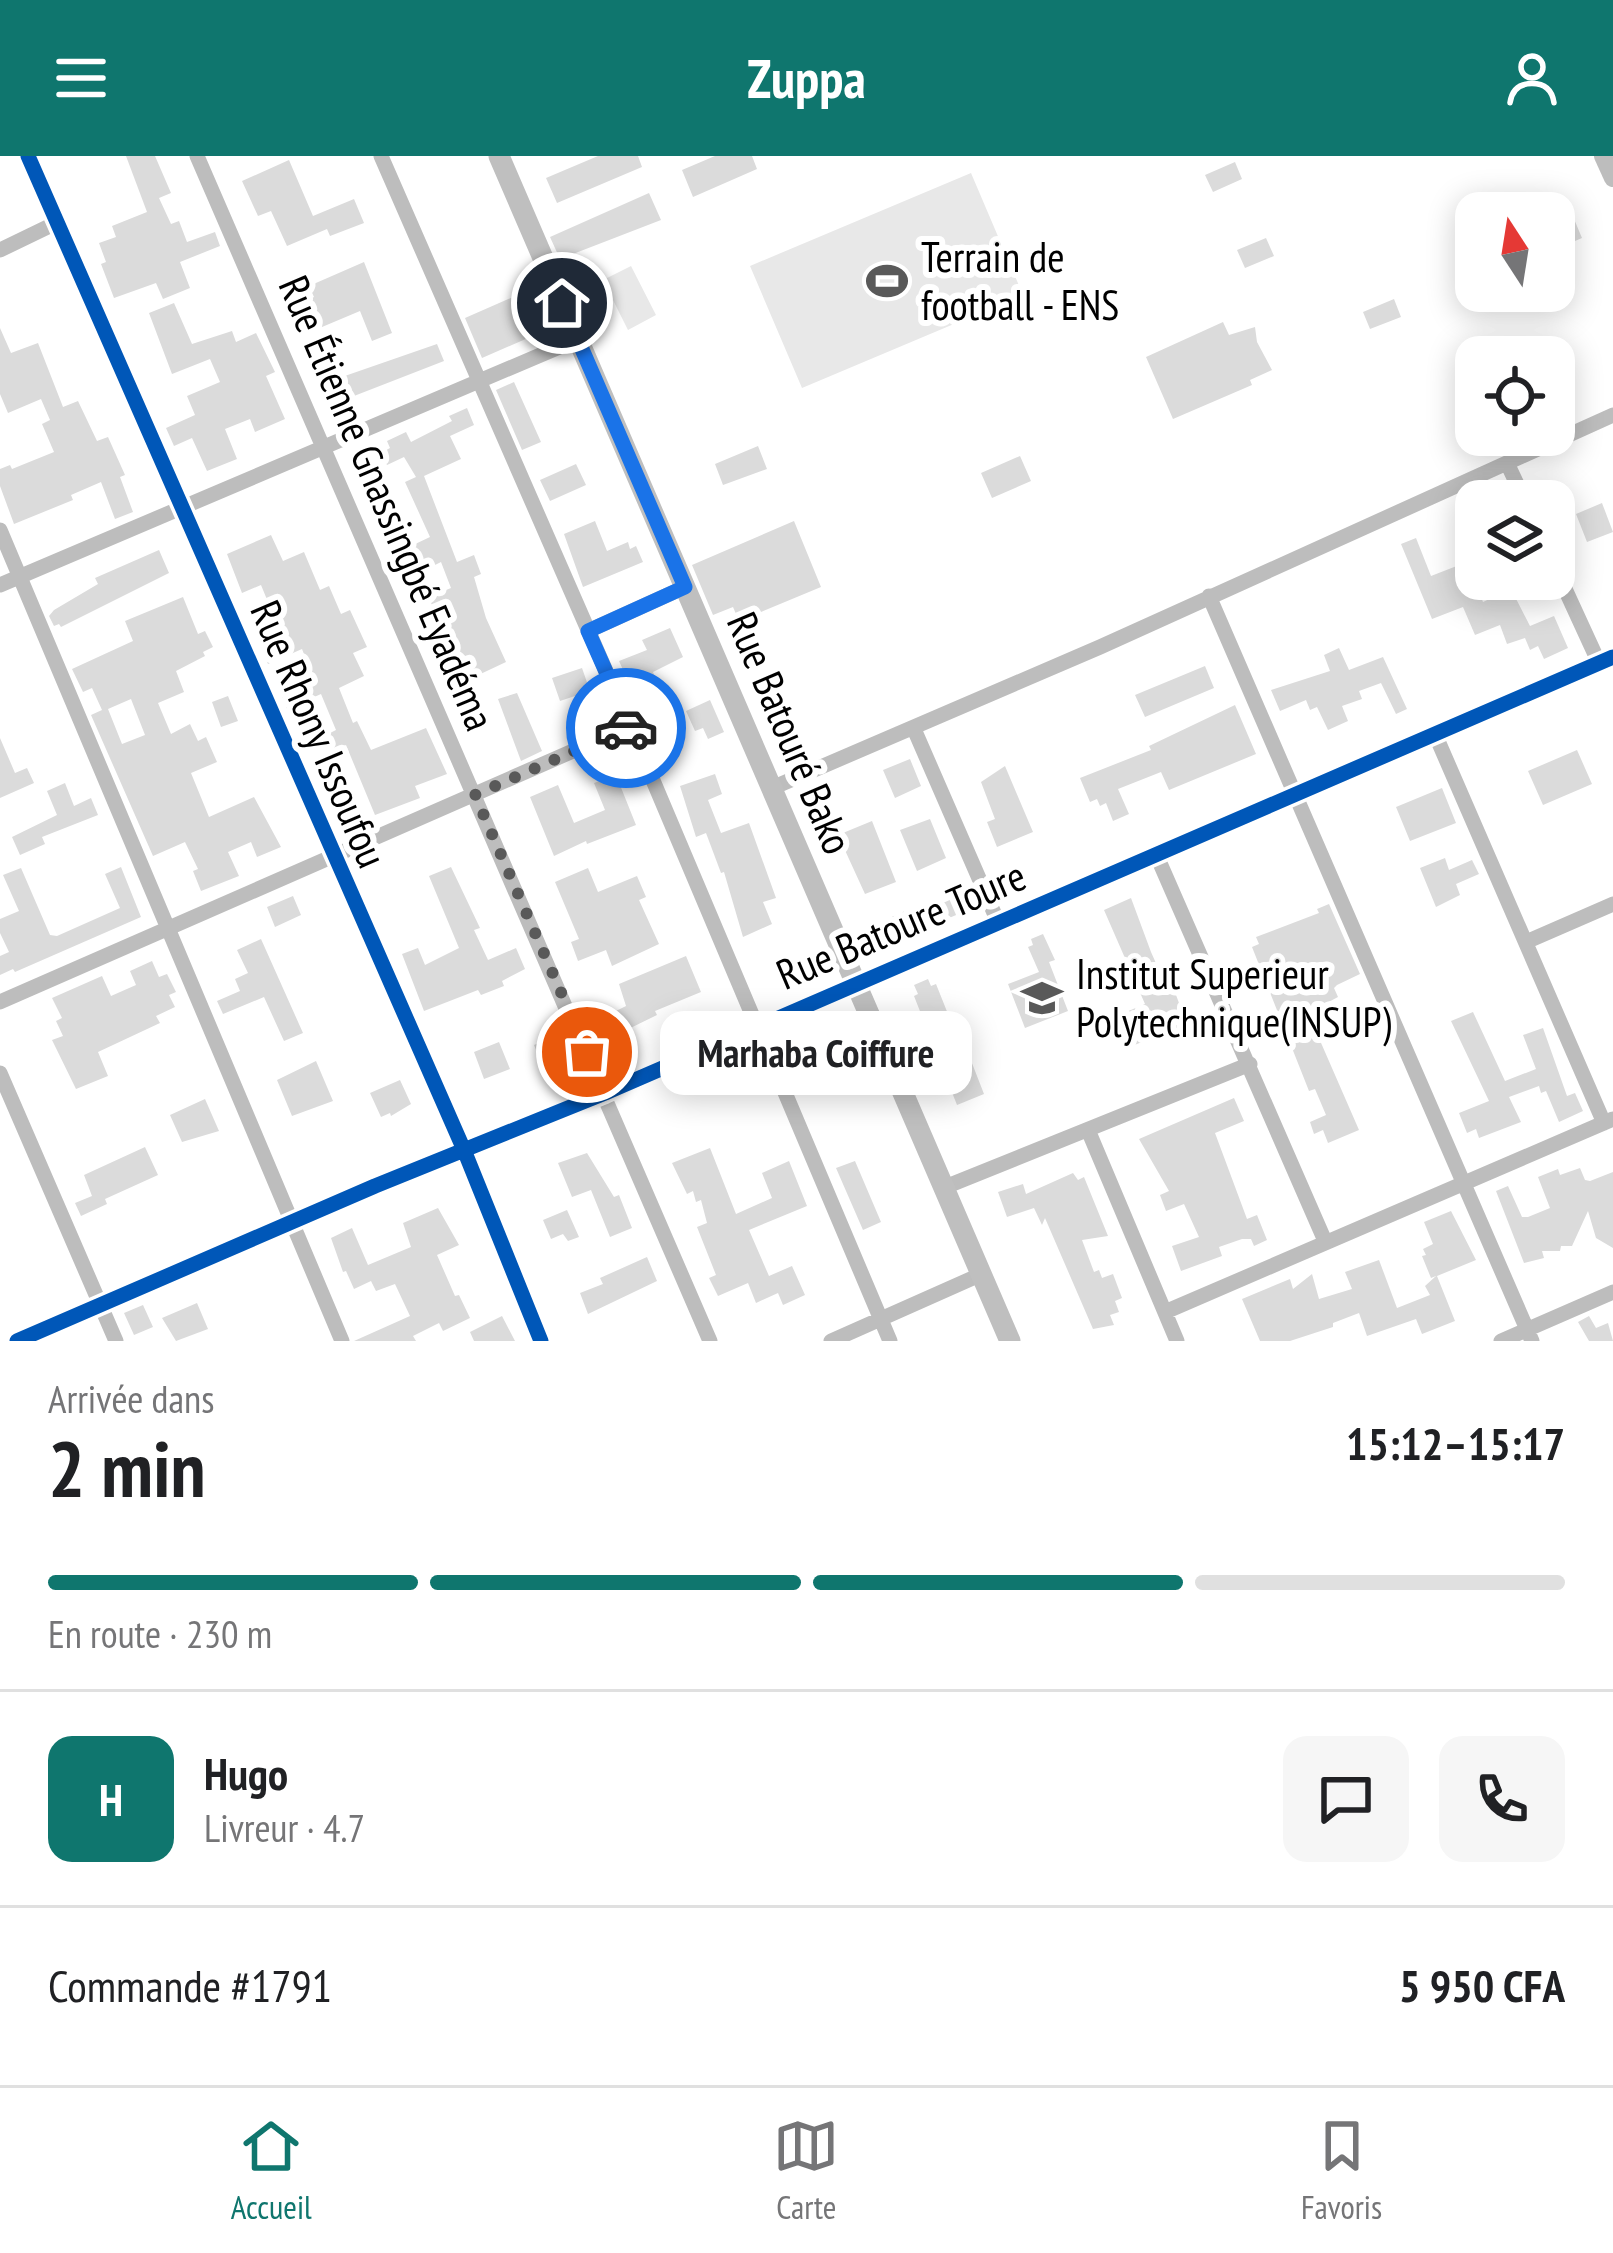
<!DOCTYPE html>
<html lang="fr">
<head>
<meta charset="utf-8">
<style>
	:root { --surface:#fff; --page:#f6f6f6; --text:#202124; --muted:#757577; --line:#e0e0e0; --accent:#0f766e }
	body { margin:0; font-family:"PT Sans Narrow",sans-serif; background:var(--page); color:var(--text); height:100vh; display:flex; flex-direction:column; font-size:45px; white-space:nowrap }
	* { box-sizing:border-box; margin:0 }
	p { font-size:39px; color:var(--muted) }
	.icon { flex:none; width:66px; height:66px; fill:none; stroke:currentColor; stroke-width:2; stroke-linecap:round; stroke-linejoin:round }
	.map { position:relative; height:1185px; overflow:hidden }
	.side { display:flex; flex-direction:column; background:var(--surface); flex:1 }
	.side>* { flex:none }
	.needle { width:78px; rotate:348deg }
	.buttons { position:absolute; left:1455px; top:36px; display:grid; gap:24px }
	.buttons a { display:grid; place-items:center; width:120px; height:120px; border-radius:24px; background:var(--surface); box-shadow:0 6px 30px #0003; font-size:60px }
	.pin { position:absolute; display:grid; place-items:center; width:102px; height:102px; color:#fff; margin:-51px; border:6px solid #fff; border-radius:50%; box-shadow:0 3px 12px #0007 }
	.courier { position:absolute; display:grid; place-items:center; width:120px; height:120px; margin:-60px; border:9px solid #1a73e8; border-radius:50%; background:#fff; color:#222; box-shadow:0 3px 15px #0007 }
	.bubble { position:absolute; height:84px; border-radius:24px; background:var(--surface); box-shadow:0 6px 30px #0003; font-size:39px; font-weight:800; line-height:84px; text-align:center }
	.head em { font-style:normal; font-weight:800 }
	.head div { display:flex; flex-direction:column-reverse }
	.head { display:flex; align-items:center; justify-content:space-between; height:204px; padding:0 48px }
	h1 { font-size:78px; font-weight:800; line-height:90px }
	.bar { display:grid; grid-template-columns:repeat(4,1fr); gap:18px 12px; align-content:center; height:144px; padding:0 48px }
	.bar i { height:15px; border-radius:9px; background:var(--line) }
	.bar .active { background:var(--accent) }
	.bar p { grid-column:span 4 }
	.line { display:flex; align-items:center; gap:30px; padding:0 48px; border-top:3px solid var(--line) }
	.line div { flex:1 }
	.round { display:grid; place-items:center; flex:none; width:126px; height:126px; border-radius:24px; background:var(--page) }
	header { display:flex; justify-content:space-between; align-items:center; height:156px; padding:0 48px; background:var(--accent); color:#fff; font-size:54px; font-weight:800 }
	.dock { display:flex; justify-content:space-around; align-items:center; height:168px; border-top:3px solid var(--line); background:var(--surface); font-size:33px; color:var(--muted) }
	.dock a { display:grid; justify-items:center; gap:6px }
	.dock .active { color:var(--accent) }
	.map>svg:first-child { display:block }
	.pitch { fill:#e8e8e8 }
	.building { fill:#dbdbdb; fill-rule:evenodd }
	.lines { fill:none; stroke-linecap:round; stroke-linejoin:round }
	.minor { stroke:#bdbdbd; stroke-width:15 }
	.tertiary { stroke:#bdbdbd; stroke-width:18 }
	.secondary { stroke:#bfbfbf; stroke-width:21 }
	.cycleway-casing { stroke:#fff; stroke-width:22 }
	.cycleway { stroke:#0057b8; stroke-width:15 }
	.done { stroke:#595959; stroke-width:12; stroke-dasharray:0 21.6 }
	.route { stroke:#1a73e8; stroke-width:15 }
	.labels { text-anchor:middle; stroke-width:12; stroke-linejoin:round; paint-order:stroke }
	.poi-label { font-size:42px; fill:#000; stroke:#fff; text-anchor:start }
	.street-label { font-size:42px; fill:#000; stroke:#fff }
</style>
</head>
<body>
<header><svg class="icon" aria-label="menu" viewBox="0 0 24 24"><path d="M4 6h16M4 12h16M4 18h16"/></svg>Zuppa<svg class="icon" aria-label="person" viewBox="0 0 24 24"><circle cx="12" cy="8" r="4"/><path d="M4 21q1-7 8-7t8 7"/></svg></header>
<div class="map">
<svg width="1613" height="1185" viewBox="0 0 1613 1185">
	<rect width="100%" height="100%" fill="#fff"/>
	<path class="pitch" d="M971 17 1023 139 802 232 750 110Z
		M631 110 656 159 628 174 603 124Z"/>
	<path class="building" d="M126 0H155L171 37 159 42 171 68 179 65 187 86 215 76 220 90 180 106 190 132 163 143 156 127 114 142 101 108 106 106 99 87 116 81 112 70 147 56Z
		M598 0H638L642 11 557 47 546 22Z
		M715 0H752L757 13 693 41 682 14Z
		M289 4 313 60 354 43 364 67 330 80 327 73 287 90 271 55 258 60 242 25Z
		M1235 6 1242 23 1213 36 1205 19Z
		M649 37 661 64 560 103 550 81Z
		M1574 63 1582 82 1554 94V72Z
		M1266 82 1274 100 1245 112 1237 94Z
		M364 106 392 177 372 185 360 155 322 171 310 143 314 141 309 130Z
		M520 138 537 178 482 202 465 162Z
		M1394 143 1401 161 1370 173 1363 156Z
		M174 147 192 188 232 175 236 186 256 177 275 216 266 220 285 263 255 276 250 263 225 273 237 303 207 315 192 282 174 290 166 272 195 259 187 240 220 226 210 203 172 218 149 157Z
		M1223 166 1229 179 1255 171 1257 186 1272 214 1250 224 1252 229 1173 263 1146 201Z
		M0 172 11 197 38 187 63 251 78 245 97 285 108 281 125 319 120 321 133 356 115 363 101 326 71 339 73 344 14 368 0 330V313L10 309 12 313 54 296 42 268 50 264 41 243 8 257 0 238Z
		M437 188 444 205 336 247 324 219 336 214 339 222Z
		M514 226 541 286 522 294 496 234Z
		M467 252 474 269 450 280 461 303 424 320 457 406 474 399 481 418 474 421 486 462 506 506 472 522 450 475 442 478 429 441 451 432 441 406 431 411 429 405 420 408 411 390 430 381 405 326 416 321 404 301 387 309 381 297 390 292 387 285 406 276 411 286 452 265 449 260Z
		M758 290 767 313 723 329 715 308Z
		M1020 300 1031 325 992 342 981 317Z
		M576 308 586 329 550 345 540 324Z
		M1602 347 1613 376 1587 386 1576 358Z
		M595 365 607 395 628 386 630 393 636 390 643 406 583 431 564 378Z
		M794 365 821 431 739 465 733 451 713 459 692 409Z
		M271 379 283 405 304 396 320 434 329 430 341 458 350 454 367 491 353 497 364 520 339 532 353 567 357 565 371 594 426 572 447 618 415 630 420 642 375 659 346 589 333 594 326 579 336 574 321 538 287 553 280 536 313 521 302 493 268 508 260 489 282 480 261 429 242 437 227 398Z
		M1416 382 1431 420 1467 406 1483 446 1511 433 1530 470 1554 460 1568 492 1544 503 1538 490 1530 494 1525 482 1507 488 1500 469 1475 479 1463 451 1432 463 1401 388Z
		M159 394 169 417 61 471 59 468 54 470 49 460 54 454 98 428 95 422Z
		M183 441 198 478 205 475 213 491 203 496 205 500 176 515 184 536 158 547 171 578 190 568 198 585 206 581 217 606 191 617 209 661 254 641 281 691 257 701 251 686 228 696 239 720 201 735 193 715 198 713 185 686 153 700 91 559 102 554 92 532 83 536 72 513 133 485 125 465ZM131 543 145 579 122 588 108 553Z
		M670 472 683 501 653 516 664 543 673 539 685 561 656 570 646 550 653 547 644 519 628 525 619 505 647 494 642 484Z
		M1339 492 1349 514 1383 501 1407 553 1396 558 1381 527 1359 535 1362 543 1342 550 1348 565 1328 574 1317 551 1310 554 1306 544 1280 555 1271 534 1330 515 1324 499Z
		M1205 510 1214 532 1145 561 1135 539Z
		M582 512 590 535 560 545 552 522Z
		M517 537 542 595 521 605 498 543Z
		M228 540 238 565 221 571 212 546Z
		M710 544 724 576 708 583 703 572 695 575 686 555Z
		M1235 549 1256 598 1169 634 1161 616 1118 633 1129 658 1113 665 1106 647 1100 650 1097 643 1090 646 1080 622 1151 594 1149 590Z
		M0 582 15 617 27 612 34 627 0 642Z
		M1577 594 1592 628 1543 649 1528 615Z
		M910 603 921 630 895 642 883 614Z
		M1005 610 1033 676 997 691 987 666 995 663 981 626Z
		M715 618 722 638 708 644 721 677 749 667 776 742 763 746 772 768 743 781 724 716 721 717 706 677 696 681 680 630Z
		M616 619 636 669 587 688 586 685 554 700 530 641 558 629 574 667 605 654 594 627Z
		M65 627 74 650 91 642 98 659 42 681 45 688 20 699 12 681 57 659 47 635Z
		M1442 632 1456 667 1410 685 1396 651Z
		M930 663 946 702 917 715 900 674Z
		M872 665 896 726 865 738 838 679Z
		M1445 702 1449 714 1472 704 1479 718 1456 728 1460 739 1436 751 1420 712Z
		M121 711 141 761 15 816 13 813 0 819V800L9 796 0 777V763L19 755 3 719 21 712 50 779 57 780 120 752 105 718Z
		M451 711 480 772 474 774 488 804 516 792 525 813 502 825 504 830 481 839 478 834 424 855 402 798 418 792 425 809 459 792 429 720Z
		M588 712 598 736 637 720 646 741 639 744 659 788 612 810 606 794 578 805 571 786 579 783 555 726Z
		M968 736 975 751 942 765 936 750Z
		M293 740 301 759 275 771 267 751Z
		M1131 742 1151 796 1163 823 1169 820 1189 874 1160 886 1157 880 1132 890 1119 859 1145 848 1104 754Z
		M1329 748 1360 818 1337 829 1334 832 1338 841 1308 857 1359 974 1328 987 1323 974 1314 978 1310 966 1326 959 1315 933 1309 935 1252 791 1259 788 1256 781 1319 757 1317 753Z
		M905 755 915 777 875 794 865 773Z
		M1043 778 1055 804 1049 806 1068 855 1025 872 1008 828 1039 816 1028 791 1033 789 1031 783Z
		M261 783 303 877 284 885 264 841 223 858 217 845 240 835 235 823 248 817 237 794Z
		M686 800 701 836 655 855 657 859 610 882 600 863 626 850 619 828Z
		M152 805 159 821 167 818 176 836 169 839 175 851 156 860 160 867 98 896 108 920 76 933 52 884 63 880 56 865 62 862 52 842 102 820 111 840 136 829 130 815Z
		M928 823 931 830 936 828 950 863 954 861 984 938 957 949 914 840 918 838 914 829Z
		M1473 856 1505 925 1536 913 1523 879 1543 872 1567 940 1575 937 1583 955 1559 966 1546 935 1541 937 1539 930 1509 941 1521 966 1479 982 1476 973 1467 977 1459 957 1489 945 1451 865Z
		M553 881 568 916 549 925 534 889Z
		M499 886 510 913 484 923 474 896Z
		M849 892 860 922 843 929 839 920 830 924 821 903Z
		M316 905 333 945 292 960 277 924Z
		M400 924 411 948 391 960 390 957 381 961 370 937Z
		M1234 942 1244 965 1215 977 1247 1063 1257 1059 1267 1084 1254 1090 1251 1083H1242L1219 1091 1222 1100 1181 1115 1172 1090 1199 1081 1184 1048 1166 1055 1160 1039 1169 1035 1139 983Z
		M205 943 219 975 182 986 170 959Z
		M145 991 158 1019 105 1043 107 1048 81 1060 75 1047 92 1040 84 1019Z
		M710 992 736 1058 772 1042 762 1017 789 1005 807 1050 749 1074 769 1120 792 1110 805 1139 783 1149 778 1137 756 1147 748 1127 718 1140 709 1122 716 1119 697 1071 707 1067 701 1044 696 1046 693 1035 687 1038 672 1007Z
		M587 997 614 1041 619 1039 632 1072 610 1081 591 1034 572 1041 558 1007Z
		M855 1005 881 1066 863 1074 836 1012Z
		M1580 1012 1585 1024 1590 1025 1613 1016V1092L1596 1082 1588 1055 1572 1090H1561L1560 1095H1542L1544 1102 1524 1107 1496 1035 1508 1030 1522 1061H1528L1550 1052 1538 1021 1558 1013 1560 1019Z
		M1073 1017 1078 1024 1084 1021 1108 1080 1082 1084 1094 1116 1099 1114 1102 1122 1113 1118 1122 1142 1115 1145 1119 1156 1110 1159 1114 1169 1093 1173 1045 1062 1042 1069 1034 1052 1007 1061 998 1036 1023 1028 1026 1038Z
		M438 1052 459 1089 437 1099 455 1140 459 1139 470 1162 443 1175 439 1167 413 1180 416 1185H354L410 1160 395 1128 376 1135 371 1125 354 1133 346 1115 343 1116 331 1082 352 1072 368 1109 411 1091 403 1067Z
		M567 1054 579 1081 568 1085 563 1078 551 1083 543 1064Z
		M1451 1055 1476 1104 1437 1120 1455 1165 1422 1178 1416 1163 1367 1180 1359 1157 1333 1167V1171L1290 1185H1260L1242 1143 1290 1123 1293 1133 1312 1118 1319 1143 1352 1133 1345 1116 1379 1104 1397 1152 1430 1139 1425 1130 1436 1120 1431 1122 1422 1100 1426 1099 1423 1093 1433 1088 1424 1066Z
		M647 1101 657 1125 588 1158 580 1137 603 1128 600 1122Z
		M197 1147 208 1173 176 1185 162 1162Z
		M143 1149 153 1171 134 1179 124 1157Z
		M502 1160 515 1185H474L470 1176Z
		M1589 1160 1596 1172 1608 1167 1613 1185H1589L1578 1166Z"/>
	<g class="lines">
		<path class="minor" d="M28 0 464 994 541 1185
			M197 0 710 1185
			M381 0 630 570 890 1185
			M0 94 58 66
			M1507 307 1525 345
			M0 374 342 1185
			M1554 409 1599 507
			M0 429 578 183
			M1209 440 1532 1185
			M588 475 685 431
			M914 573 998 766
			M1435 578 1604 967
			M772 632 1100 491 1613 259
			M1156 698 1325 1085
			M1526 786 1613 748
			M0 846 630 570
			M0 917 116 1185
			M1088 974 1177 1185
			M945 1031 1250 908
			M1165 1156 1613 963
			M17 1185 375 1030 605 937 1613 501
			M831 1185 982 1118
			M1501 1185 1613 1136"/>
		<path class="tertiary" d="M1603 0 1613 22"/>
		<path class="secondary" d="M499 0 1010 1185"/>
		<g class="cycleway-casing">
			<path id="cycleway" d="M28 0 464 994 541 1185
				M17 1185 375 1030 605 937 1613 501"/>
		</g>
		<use href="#cycleway" class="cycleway"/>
	</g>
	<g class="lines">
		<path class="done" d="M587 896 475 639 626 572"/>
		<path class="route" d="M562 147 685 431 588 475 630 570 626 572"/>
	</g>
	<defs>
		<g id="stadium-bare" transform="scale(3.24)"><path d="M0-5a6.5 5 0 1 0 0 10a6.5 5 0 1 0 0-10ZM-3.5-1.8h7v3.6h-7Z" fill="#595959" stroke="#fff" stroke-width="2.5" paint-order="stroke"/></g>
		<g id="university-bare" transform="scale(3.24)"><path d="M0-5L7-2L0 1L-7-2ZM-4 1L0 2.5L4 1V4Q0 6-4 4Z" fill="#595959" stroke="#fff" stroke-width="2.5" paint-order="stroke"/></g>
	</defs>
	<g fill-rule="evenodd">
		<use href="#stadium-bare" x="887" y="125"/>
		<use href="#university-bare" x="1042" y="842"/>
	</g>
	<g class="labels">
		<g class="poi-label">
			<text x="921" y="116">Terrain de<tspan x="921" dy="48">football - ENS</tspan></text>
			<text x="1076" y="833">Institut Superieur<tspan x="1076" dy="48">Polytechnique(INSUP)</tspan></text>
		</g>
		<g class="street-label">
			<text transform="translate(387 347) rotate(67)" y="15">Rue Étienne Gnassingbé Eyadéma</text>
			<text transform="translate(790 577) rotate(67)" y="15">Rue Batouré Bako</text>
			<text transform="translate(319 578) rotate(67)" y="15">Rue Rhony Issoufou</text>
			<text transform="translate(901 769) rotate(-23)" y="15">Rue Batoure Toure</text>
		</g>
	</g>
</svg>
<div class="buttons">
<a><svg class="needle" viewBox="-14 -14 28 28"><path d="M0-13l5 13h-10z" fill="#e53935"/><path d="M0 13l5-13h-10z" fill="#757577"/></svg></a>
<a><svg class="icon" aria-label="locate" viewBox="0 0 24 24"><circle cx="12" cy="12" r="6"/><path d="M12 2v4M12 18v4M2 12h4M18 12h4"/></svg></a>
<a><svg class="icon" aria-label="layers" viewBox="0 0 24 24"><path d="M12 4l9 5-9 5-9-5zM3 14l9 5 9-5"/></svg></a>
</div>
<div class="pin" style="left:587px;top:896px;background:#ea580c"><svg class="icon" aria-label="bag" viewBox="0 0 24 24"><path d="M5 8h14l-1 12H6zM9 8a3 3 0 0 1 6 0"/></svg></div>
<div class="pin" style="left:562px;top:147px;background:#1f2937"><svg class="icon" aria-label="home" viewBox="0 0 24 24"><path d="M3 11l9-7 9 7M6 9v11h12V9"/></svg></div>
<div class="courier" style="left:626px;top:572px"><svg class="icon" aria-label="car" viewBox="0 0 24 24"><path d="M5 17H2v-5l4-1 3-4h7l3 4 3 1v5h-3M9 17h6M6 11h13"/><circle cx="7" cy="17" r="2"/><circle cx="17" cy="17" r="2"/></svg></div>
<div class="bubble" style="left:660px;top:855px;width:312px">Marhaba Coiffure</div>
</div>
<section class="side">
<div class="head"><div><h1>2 min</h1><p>Arrivée dans</p></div><em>15:12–15:17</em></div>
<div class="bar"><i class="active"></i><i class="active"></i><i class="active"></i><i></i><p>En route · 230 m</p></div>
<div class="line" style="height:216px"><b class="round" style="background:var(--accent);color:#fff">H</b><div><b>Hugo</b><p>Livreur · 4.7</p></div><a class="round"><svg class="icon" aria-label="chat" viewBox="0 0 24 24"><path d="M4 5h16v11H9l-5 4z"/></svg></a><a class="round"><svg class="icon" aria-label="phone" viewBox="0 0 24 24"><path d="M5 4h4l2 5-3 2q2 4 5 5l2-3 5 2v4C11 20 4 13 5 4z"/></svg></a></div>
<div class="line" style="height:156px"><div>Commande #1791</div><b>5 950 CFA</b></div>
</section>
<nav class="dock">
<a class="active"><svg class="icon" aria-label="home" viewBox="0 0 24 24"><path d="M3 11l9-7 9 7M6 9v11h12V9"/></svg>Accueil</a>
<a><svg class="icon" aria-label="map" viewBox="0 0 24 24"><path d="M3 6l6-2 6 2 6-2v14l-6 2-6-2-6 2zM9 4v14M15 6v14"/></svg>Carte</a>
<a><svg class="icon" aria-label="saved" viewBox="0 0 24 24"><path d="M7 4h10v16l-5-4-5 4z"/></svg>Favoris</a>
</nav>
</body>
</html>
